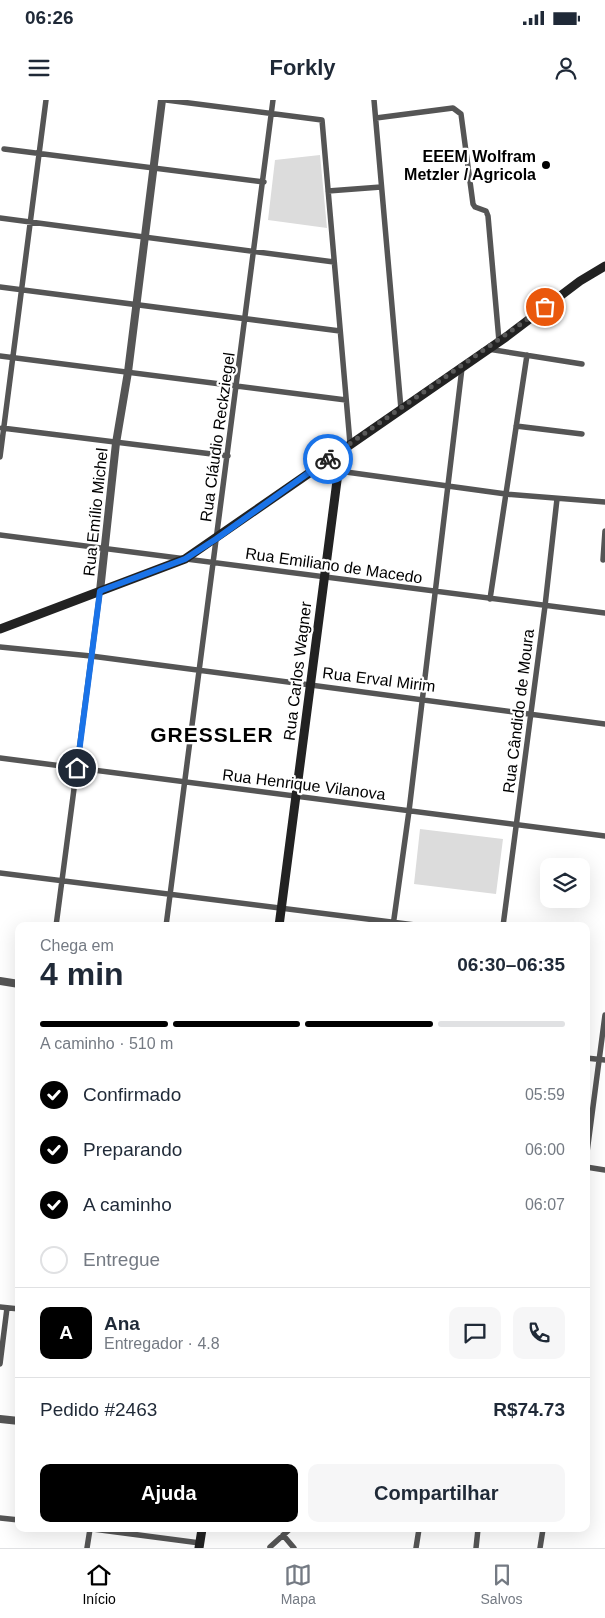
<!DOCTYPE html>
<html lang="pt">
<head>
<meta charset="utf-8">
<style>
	:root { --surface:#fff; --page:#f6f6f7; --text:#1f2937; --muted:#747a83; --line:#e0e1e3; --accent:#000 }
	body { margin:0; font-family:Helvetica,sans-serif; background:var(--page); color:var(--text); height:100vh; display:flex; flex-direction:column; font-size:19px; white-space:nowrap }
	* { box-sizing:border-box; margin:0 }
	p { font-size:16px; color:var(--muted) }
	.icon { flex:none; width:28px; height:28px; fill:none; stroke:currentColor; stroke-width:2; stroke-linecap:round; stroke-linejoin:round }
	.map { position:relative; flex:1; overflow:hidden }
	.sheet { position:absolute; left:15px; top:822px; width:575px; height:610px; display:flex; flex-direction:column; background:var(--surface); border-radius:10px; box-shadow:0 5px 20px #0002 }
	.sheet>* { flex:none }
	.fabs { position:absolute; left:540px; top:758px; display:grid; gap:10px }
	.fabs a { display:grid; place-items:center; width:50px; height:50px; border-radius:10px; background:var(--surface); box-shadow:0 5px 20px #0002; font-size:25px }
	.pin { position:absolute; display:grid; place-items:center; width:42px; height:42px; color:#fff; margin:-21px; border:2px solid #fff; border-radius:50%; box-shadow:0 1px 5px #0007 }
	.courier { position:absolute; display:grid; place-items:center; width:50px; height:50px; margin:-25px; border:4px solid #1a73e8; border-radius:50%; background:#fff; color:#222; box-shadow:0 1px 6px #0007 }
	.summary em { font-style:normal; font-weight:800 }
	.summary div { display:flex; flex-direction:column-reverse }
	.summary { display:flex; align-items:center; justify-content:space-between; height:85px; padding:0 25px }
	h1 { font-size:32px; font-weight:800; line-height:38px }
	.bar { display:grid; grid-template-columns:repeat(4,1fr); gap:8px 5px; align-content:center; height:60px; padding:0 25px }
	.bar i { height:6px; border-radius:4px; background:var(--line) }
	.bar .active { background:var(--accent) }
	.bar p { grid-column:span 4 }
	.line { display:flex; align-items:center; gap:12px; padding:0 25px; border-top:1px solid var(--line) }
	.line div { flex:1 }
	.round { display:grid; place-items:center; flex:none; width:52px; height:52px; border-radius:10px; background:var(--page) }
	ol { padding:0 25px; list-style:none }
	li { display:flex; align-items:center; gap:15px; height:55px }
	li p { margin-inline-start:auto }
	li .icon { padding:5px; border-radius:50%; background:var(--accent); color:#fff; stroke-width:4 }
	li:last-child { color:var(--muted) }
	li i { width:28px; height:28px; border:2px solid var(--line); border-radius:50% }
	.primary-button { display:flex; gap:10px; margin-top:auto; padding:10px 25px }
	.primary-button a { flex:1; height:58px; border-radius:10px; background:var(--accent); color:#fff; font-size:20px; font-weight:800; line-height:58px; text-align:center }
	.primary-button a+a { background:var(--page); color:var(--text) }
	.status { display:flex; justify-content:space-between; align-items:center; height:35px; padding:0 25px; background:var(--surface); direction:ltr }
	.status svg { height:14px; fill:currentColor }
	header { display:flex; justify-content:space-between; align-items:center; height:65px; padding:0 25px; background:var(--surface); font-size:22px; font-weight:800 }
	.tab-bar { display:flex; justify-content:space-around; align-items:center; height:70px; border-top:1px solid var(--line); background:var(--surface); font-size:14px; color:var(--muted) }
	.tab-bar a { display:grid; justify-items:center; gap:2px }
	.tab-bar .active { color:var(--accent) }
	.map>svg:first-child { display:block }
	.green { fill:#dcdcdc }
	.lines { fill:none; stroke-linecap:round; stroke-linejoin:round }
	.minor { stroke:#555; stroke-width:5.5 }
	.tertiary { stroke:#555; stroke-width:8 }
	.secondary { stroke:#222; stroke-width:9 }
	.done { stroke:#595959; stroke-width:5; stroke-dasharray:0 9 }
	.route { stroke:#1a73e8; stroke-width:6 }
	.poi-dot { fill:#000; stroke:#fff; stroke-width:2 }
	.labels { text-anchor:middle; stroke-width:4.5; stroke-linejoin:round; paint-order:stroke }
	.poi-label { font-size:16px; font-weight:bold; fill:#000; stroke:#fff; text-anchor:end }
	.street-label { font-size:16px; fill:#000; stroke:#fff }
	.district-label { font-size:21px; font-weight:bold; letter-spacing:1px; fill:#000; stroke:#fff }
</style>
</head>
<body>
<div class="status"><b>06:26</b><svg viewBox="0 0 49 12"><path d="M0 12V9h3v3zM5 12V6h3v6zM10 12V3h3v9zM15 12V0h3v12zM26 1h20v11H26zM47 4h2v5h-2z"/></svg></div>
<header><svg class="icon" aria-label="menu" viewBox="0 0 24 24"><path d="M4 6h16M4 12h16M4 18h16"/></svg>Forkly<svg class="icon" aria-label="person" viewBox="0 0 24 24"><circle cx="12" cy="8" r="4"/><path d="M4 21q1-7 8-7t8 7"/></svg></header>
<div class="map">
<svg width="605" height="1448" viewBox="0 0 605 1448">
	<rect width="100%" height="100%" fill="#fff"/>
	<path class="green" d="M320 55 327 128 268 120 275 60Z
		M420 729 503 739 496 794 414 784Z"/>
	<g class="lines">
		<path class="minor" d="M166 0 322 20 350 343
			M374 0 401 309
			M376 18 453 8 461 14 473 104 475 107 486 111 488 116 499 241
			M4 49 264 82
			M328 91 381 87
			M0 118 334 162
			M0 187 340 231
			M488 249 582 264
			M0 256 346 300
			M516 326 582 334
			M2 328 228 356
			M0 357 46 0
			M317 368 506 394 605 402
			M0 435 605 513
			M603 460 605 431
			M490 499 527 255
			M0 547 91 556 605 624
			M0 658 605 736
			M0 773 423 826
			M56 826 100 491
			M166 826 273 0
			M393 826 409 711 462 268
			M503 826 545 506 557 399
			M586 958 605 960
			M586 1060 605 915
			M586 1067 605 1070
			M0 1207 19 1209
			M0 1264 7 1208
			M0 1418 19 1420
			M93 1429 200 1443
			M283 1435 294 1448
			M270 1447 290 1429
			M87 1448 90 1429
			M416 1448 419 1429
			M476 1448 478 1429
			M540 1448 543 1429"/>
		<path class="tertiary" d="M100 491 116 343 128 272 162 0
			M0 881 19 884
			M0 1319 19 1321"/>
		<path class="secondary" d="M0 529 185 459 506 237 580 181 605 166
			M279 826 341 350
			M199 1448 202 1429"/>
	</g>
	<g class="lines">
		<path class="done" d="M328 359 545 207"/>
		<path class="route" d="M77 668 100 491 185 459 216 439 328 359"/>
	</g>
	<circle class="poi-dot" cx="546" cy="65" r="5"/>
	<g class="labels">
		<g class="poi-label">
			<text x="536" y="62">EEEM Wolfram<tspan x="536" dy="18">Metzler / Agricola</tspan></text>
		</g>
		<g class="street-label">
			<text transform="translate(217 337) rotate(-82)" y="6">Rua Cláudio Reckziegel</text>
			<text transform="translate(95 412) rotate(-84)" y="6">Rua Emílio Michel</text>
			<text transform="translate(334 465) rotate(8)" y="6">Rua Emiliano de Macedo</text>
			<text transform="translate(297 571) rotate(-83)" y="6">Rua Carlos Wagner</text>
			<text transform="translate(379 579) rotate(7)" y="6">Rua Erval Mirim</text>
			<text transform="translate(518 611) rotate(-83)" y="6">Rua Cândido de Moura</text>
			<text transform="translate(304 684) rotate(7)" y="6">Rua Henrique Vilanova</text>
		</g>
		<g class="district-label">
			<text x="212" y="642">GRESSLER</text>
		</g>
	</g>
</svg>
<div class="fabs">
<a><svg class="icon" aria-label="layers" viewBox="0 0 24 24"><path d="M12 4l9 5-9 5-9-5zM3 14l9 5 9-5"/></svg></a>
</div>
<div class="pin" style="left:545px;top:207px;background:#ea580c"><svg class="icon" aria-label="bag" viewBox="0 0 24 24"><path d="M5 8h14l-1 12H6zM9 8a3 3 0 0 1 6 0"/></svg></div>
<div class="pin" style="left:77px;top:668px;background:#1f2937"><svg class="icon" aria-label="home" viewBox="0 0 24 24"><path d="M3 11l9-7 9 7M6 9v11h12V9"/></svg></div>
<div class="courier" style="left:328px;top:359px"><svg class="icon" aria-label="bike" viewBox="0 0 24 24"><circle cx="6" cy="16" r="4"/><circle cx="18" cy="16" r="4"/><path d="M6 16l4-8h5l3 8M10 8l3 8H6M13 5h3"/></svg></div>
<section class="sheet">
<div class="summary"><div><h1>4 min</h1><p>Chega em</p></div><em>06:30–06:35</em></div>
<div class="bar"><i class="active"></i><i class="active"></i><i class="active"></i><i></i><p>A caminho · 510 m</p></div>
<ol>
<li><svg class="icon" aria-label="check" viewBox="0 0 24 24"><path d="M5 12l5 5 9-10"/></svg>Confirmado<p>05:59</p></li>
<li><svg class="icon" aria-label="check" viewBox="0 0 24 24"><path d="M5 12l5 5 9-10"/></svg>Preparando<p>06:00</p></li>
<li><svg class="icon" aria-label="check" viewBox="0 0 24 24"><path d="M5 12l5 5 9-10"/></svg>A caminho<p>06:07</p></li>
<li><i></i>Entregue</li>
</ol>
<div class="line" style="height:90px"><b class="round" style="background:var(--accent);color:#fff">A</b><div><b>Ana</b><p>Entregador · 4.8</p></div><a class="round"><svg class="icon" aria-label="chat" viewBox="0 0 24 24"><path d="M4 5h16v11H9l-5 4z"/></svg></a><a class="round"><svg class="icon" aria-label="phone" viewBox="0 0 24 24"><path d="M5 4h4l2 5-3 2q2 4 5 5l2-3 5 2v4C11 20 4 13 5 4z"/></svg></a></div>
<div class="line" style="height:65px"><div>Pedido #2463</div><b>R$74.73</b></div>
<div class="primary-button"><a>Ajuda</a><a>Compartilhar</a></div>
</section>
</div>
<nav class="tab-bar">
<a class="active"><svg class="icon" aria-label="home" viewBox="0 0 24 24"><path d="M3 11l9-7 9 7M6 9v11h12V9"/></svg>Início</a>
<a><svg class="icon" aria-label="map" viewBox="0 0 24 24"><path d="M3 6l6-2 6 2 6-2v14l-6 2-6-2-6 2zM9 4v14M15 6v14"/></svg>Mapa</a>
<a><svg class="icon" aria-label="saved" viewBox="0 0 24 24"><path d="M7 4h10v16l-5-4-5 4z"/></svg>Salvos</a>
</nav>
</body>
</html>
